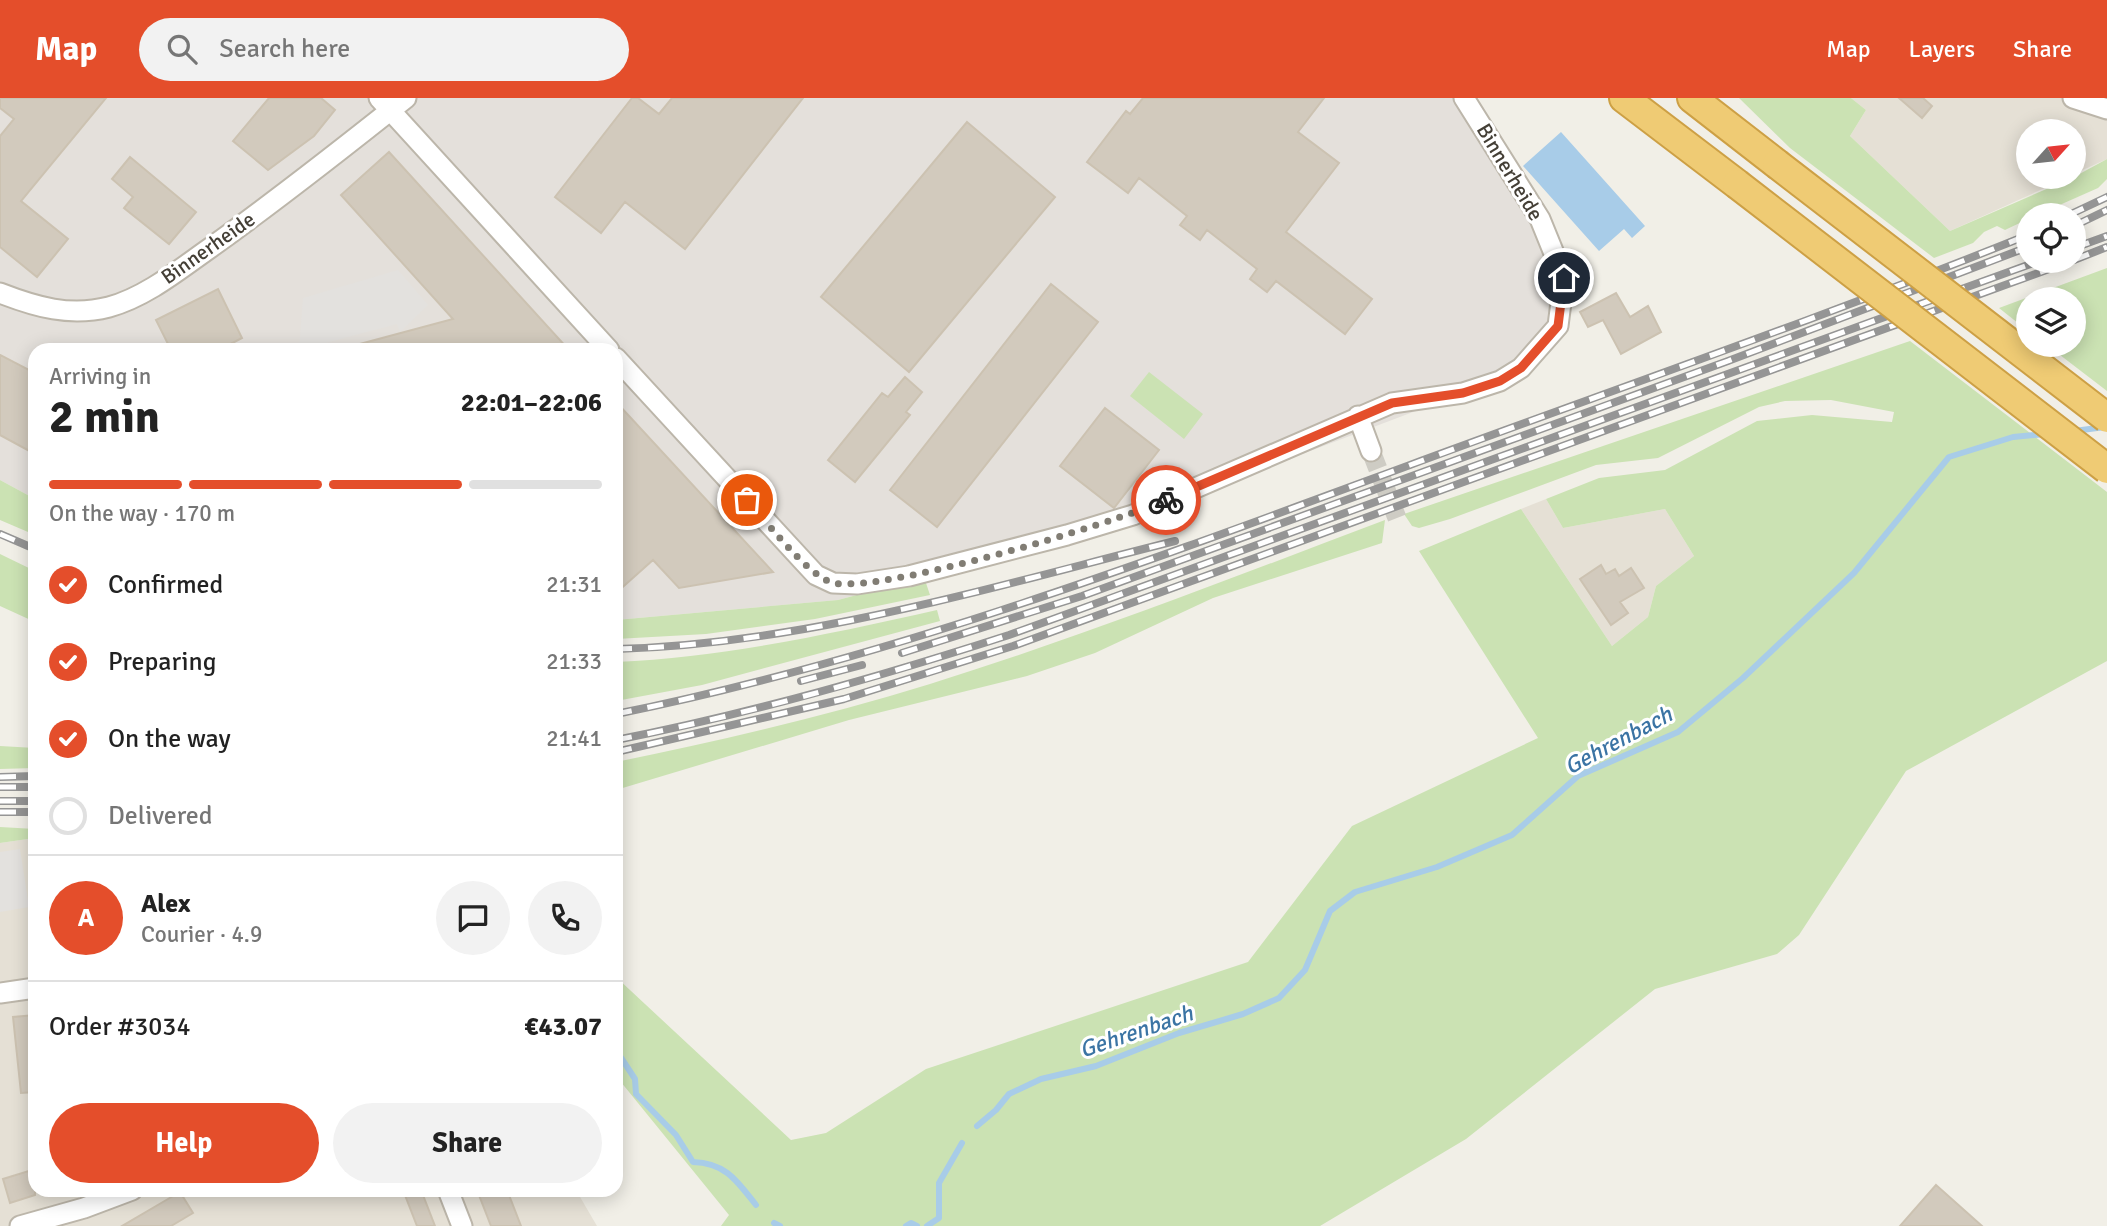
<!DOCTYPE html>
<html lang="en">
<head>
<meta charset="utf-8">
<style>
	:root { --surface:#fff; --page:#f2f2f2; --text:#222; --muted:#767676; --line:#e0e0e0; --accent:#e44e2b }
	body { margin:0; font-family:Signika,sans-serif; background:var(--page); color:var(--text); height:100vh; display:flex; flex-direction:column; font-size:26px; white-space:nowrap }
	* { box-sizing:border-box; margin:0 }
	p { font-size:23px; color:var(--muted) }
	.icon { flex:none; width:38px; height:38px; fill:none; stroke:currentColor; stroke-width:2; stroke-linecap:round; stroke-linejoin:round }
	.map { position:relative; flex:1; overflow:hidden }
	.side { position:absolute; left:28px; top:245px; width:595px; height:854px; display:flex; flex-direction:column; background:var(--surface); border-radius:21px; box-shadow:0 4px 18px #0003 }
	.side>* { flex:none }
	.needle { width:46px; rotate:63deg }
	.tools { position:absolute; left:2016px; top:21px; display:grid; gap:14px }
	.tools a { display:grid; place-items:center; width:70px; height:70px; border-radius:50%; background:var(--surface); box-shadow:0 4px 18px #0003; font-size:35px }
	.pin { position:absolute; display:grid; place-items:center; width:60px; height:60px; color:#fff; margin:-30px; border:4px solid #fff; border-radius:50%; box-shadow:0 2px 7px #0007 }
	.courier { position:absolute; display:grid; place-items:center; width:70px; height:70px; margin:-35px; border:5px solid #e44e2b; border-radius:50%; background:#fff; color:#222; box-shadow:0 2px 9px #0007 }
	.head em { font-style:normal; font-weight:700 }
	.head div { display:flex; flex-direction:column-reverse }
	.head { display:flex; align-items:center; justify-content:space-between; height:119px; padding:0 21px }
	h1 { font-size:46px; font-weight:700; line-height:52px }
	.bar { display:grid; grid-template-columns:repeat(4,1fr); gap:10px 7px; align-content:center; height:84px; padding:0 21px }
	.bar i { height:9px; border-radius:5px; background:var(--line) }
	.bar .active { background:var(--accent) }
	.bar p { grid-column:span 4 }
	.line { display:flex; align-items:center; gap:18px; padding:0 21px; border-top:2px solid var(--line) }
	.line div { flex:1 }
	.round { display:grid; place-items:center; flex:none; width:74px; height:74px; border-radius:37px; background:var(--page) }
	ol { padding:0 21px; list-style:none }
	li { display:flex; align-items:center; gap:21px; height:77px }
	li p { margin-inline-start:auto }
	li .icon { padding:7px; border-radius:50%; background:var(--accent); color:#fff; stroke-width:4 }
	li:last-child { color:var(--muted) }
	li i { width:38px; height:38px; border:4px solid var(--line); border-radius:50% }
	.cta { display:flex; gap:14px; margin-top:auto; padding:14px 21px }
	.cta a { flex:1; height:80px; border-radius:42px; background:var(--accent); color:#fff; font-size:28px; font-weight:700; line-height:80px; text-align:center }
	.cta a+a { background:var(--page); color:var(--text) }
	header { display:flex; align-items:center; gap:42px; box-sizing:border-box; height:98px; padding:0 35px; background:var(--accent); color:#fff }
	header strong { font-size:33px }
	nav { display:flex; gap:38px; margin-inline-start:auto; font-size:24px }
	.search { width:490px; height:63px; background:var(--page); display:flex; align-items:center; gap:18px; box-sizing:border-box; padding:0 24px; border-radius:38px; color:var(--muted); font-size:26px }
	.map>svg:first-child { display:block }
	.residential { fill:#e5e0d5 }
	.industrial { fill:#e4e0db }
	.green { fill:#cbe2b3 }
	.parking { fill:#e3e1de }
	.water { fill:#a8cce8 }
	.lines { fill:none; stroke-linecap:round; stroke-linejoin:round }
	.stream { stroke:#a8cce8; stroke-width:6 }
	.building { fill:#d2cabd; stroke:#ccc2b1; stroke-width:2 }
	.minor-tunnel { stroke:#ceccc4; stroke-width:19; stroke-dasharray:19 10; stroke-linecap:butt }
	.minor-casing { stroke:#bcb6aa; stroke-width:23 }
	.highway-casing { stroke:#cda045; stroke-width:32 }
	.minor { stroke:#fff; stroke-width:19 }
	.highway { stroke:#efcb74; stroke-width:28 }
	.rail-casing { stroke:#959595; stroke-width:8 }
	.rail { stroke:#fff; stroke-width:5; stroke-dasharray:16; stroke-linecap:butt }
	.highway-bridge-casing { stroke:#cda045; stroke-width:32; stroke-linecap:butt }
	.highway-bridge { stroke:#efcb74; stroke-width:28 }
	.done { stroke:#817d74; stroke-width:7; stroke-dasharray:0 12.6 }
	.route { stroke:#e44e2b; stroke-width:9 }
	.labels { text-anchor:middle; stroke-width:6; stroke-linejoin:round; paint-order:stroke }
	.street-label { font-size:21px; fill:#443f36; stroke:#fff }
	.water-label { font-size:23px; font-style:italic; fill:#3b74a4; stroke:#fff }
</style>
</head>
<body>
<header>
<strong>Map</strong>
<div class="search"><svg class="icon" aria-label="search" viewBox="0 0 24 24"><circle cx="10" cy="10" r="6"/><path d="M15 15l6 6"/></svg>Search here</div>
<nav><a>Map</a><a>Layers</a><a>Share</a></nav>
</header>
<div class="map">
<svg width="2107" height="1128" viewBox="0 0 2107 1128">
	<rect width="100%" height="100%" fill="#f1efe7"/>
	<path class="residential" d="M1851 0H2107V61L2074 76V33H2028V79H2069L1950 133 1850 38 1866 12Z
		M1546 401 1563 430 1665 411 1694 458 1656 488 1648 519 1612 548 1521 411Z
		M35 740V1092H576L597 1128H0V745Z"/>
	<path class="industrial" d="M0 0H1465L1485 25 1573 206 1508 278 1115 427 838 502 616 522V252H35V401L0 382Z"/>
	<path class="green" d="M1739 0H1851L1866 12 1850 38 1950 133 2074 79 2107 61V81L2098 90 2037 117H2028V121L2005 132 1997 128 1984 134 1973 145 1934 160 1790 50Z
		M2107 170V293L2047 247H2074V201H2028V233L1999 210Z
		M1910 243 2107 394V563L1906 673 1799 837 1777 856 1655 891 1466 1041 1320 1128H721L729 1117 616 978V879L791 1042 826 1035 926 971 1248 864 1352 728 1538 640 1419 453 1521 411 1612 548 1648 519 1656 488 1694 458 1665 411 1563 430 1546 401 1599 380 1665 372 1757 323 1812 317 1892 324 1894 314 1831 302 1785 303 1759 309 1658 360 1596 367 1450 421 1419 430 1412 428 1404 416Z
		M1149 274 1203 316 1184 341 1130 298Z
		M0 382 35 401V437L0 422Z
		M1385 422 1382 445 1213 500 1095 555 1027 578 849 622 616 692V664C722 642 827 618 930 586 1084 538 1234 479 1385 422Z
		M0 456 35 473V524L0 508Z
		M924 479 930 497 815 521 706 536 616 541V522L838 502Z
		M937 512 940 523 702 587 616 603V564C725 559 830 536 937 512Z
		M0 648 35 650V670L0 671Z
		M0 729 35 731V740L0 745Z"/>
	<path class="parking" d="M398 172 428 207 400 234 397 226 299 252 303 200Z
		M20 751 29 809 0 814V754Z"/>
	<path class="water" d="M1561 34 1645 128 1632 140 1624 131 1599 153 1523 68Z"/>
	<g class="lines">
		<path class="stream" d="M2074 333 2105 329
			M616 952 635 981 636 996 676 1037 693 1064C726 1065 737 1083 756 1107
			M977 1028 996 1012 1009 996 1041 981 1096 968 1179 935 1243 916 1279 900 1305 872 1330 813 1355 794 1437 769 1512 737 1578 678 1678 634 1743 580 1854 475 1949 359 2013 339 2046 336
			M774 1125 780 1128
			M906 1128 911 1125 917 1128
			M927 1128 939 1120V1085L962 1045"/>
	</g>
	<path class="building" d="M0 0H106L21 103 68 141 37 179 0 149V38L14 21 0 10Z
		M269 0H321L335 12 314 38 268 72 233 43Z
		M632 0H638L659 16 672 0H803L685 151 625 104 601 135 555 99Z
		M1143 0H1324L1298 34 1339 65 1286 134 1372 201 1345 236 1276 183 1267 194 1250 181 1257 171 1207 132 1200 142 1180 127 1187 118 1139 80 1128 95 1087 64 1126 13 1130 16Z
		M1899 0H1923L1932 8 1922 20Z
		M967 24 1055 99 909 274 821 199Z
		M389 54 569 252H357L356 247 453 221 341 97Z
		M130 59 196 114 169 146 124 110 133 99 112 81Z
		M1051 186 1098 224 937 429 890 392Z
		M218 191 242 240 219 252H171L156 222Z
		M1616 195 1630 219 1648 208 1661 234 1621 256 1603 222 1588 229 1580 214Z
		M0 257 35 275V356L0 337Z
		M905 279 922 294 906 314 910 317 855 384 828 362 882 295 888 299Z
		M616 304 630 319 773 474 679 490 653 462 616 495Z
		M1105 310 1159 352 1114 410 1060 368Z
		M1601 467 1606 476 1615 471 1619 478 1631 470 1644 490 1620 504 1628 515 1611 527 1580 481Z
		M35 917V994L21 995 13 919Z
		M35 1071V1097L10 1105 3 1081Z
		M1936 1087 1982 1128H1900Z
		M403 1092H421L435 1128H417Z
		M477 1092H507L521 1128H491Z
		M180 1094 193 1115 171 1128H122Z"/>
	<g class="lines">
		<path class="minor-tunnel" d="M1371 353 1397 420"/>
		<g class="minor-casing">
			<path id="minor" d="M379 0 609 252
				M2073 0 2107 11
				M0 195C36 209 70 219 109 209 146 199 180 171 210 150 277 102 342 51 406 0
				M616 260 803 463 816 477 833 485 857 486 909 478 1067 437 1133 417 1392 305 1463 295 1500 283 1521 270 1558 228 1564 180 1540 121 1464 0
				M1358 318 1371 353
				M0 895 35 890
				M448 1092 462 1128
				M20 1128 84 1110 132 1092"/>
		</g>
		<g class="highway-casing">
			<path id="highway" d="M1624 0 1737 86
				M1692 0 1777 66"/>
		</g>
		<use href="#minor" class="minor"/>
		<use href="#highway" class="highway"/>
		<g class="rail-casing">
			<path id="rail" d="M2069 117 2107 99
				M2074 128 2107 112
				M2074 150 2107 138
				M2074 162 2107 149
				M0 436 35 451
				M616 551C806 546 991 489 1175 443
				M902 555 1082 498 1728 263 2028 149
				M801 583 862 567
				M616 616C889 561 1149 463 1410 367 1616 291 1824 219 2028 137
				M616 642C750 616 879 579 1009 537L2039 163
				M616 654 844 601 1013 548 2071 163
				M0 679 35 678
				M0 689H35
				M0 703H35
				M0 714H35"/>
		</g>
		<use href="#rail" class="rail"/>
		<g class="highway-bridge-casing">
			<path id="highway-bridge" d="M1777 66 2107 320
				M1737 86 2107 371"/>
		</g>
		<use href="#highway-bridge" class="highway-bridge"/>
	</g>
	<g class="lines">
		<path class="done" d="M747 402C767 424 805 474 830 484 873 499 1117 424 1166 402"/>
		<path class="route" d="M1166 402 1392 305 1463 295 1500 283 1521 270 1558 228 1564 180"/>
	</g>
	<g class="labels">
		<g class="street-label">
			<text transform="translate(1510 74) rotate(59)" y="7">Binnerheide</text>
			<text transform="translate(208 150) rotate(-35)" y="7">Binnerheide</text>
		</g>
		<g class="water-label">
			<text transform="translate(1618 642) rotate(-28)" y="8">Gehrenbach</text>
			<text transform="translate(1136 933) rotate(-19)" y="8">Gehrenbach</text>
		</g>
	</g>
</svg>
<div class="tools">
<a><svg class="needle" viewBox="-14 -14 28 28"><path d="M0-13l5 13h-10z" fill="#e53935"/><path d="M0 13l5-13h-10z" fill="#767676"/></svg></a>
<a><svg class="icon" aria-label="locate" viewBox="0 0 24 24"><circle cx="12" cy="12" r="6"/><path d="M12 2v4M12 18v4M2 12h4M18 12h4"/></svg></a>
<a><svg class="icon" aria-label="layers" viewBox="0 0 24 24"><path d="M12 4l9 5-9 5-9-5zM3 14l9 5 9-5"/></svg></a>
</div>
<div class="pin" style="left:747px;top:402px;background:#ea580c"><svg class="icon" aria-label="bag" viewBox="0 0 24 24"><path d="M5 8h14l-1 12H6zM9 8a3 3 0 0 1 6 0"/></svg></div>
<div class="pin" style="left:1564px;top:180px;background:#1f2937"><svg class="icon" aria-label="home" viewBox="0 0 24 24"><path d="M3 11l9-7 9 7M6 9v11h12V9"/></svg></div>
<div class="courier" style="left:1166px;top:402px"><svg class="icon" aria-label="bike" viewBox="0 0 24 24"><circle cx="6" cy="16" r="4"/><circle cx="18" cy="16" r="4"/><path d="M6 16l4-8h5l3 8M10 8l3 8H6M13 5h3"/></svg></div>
<section class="side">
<div class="head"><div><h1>2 min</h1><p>Arriving in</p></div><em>22:01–22:06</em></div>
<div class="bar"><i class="active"></i><i class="active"></i><i class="active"></i><i></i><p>On the way · 170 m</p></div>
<ol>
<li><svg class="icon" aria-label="check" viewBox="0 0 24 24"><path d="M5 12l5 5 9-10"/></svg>Confirmed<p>21:31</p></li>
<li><svg class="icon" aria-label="check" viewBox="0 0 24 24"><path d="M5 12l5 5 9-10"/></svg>Preparing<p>21:33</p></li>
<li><svg class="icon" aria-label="check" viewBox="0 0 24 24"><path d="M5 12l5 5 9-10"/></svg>On the way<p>21:41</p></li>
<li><i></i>Delivered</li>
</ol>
<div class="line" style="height:126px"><b class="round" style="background:var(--accent);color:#fff">A</b><div><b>Alex</b><p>Courier · 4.9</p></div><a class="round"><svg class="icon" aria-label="chat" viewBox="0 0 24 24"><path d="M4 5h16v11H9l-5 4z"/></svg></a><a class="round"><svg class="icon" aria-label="phone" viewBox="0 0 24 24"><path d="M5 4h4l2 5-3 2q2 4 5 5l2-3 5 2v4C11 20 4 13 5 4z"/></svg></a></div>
<div class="line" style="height:91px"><div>Order #3034</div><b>€43.07</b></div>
<div class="cta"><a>Help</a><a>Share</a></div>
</section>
</div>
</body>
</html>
